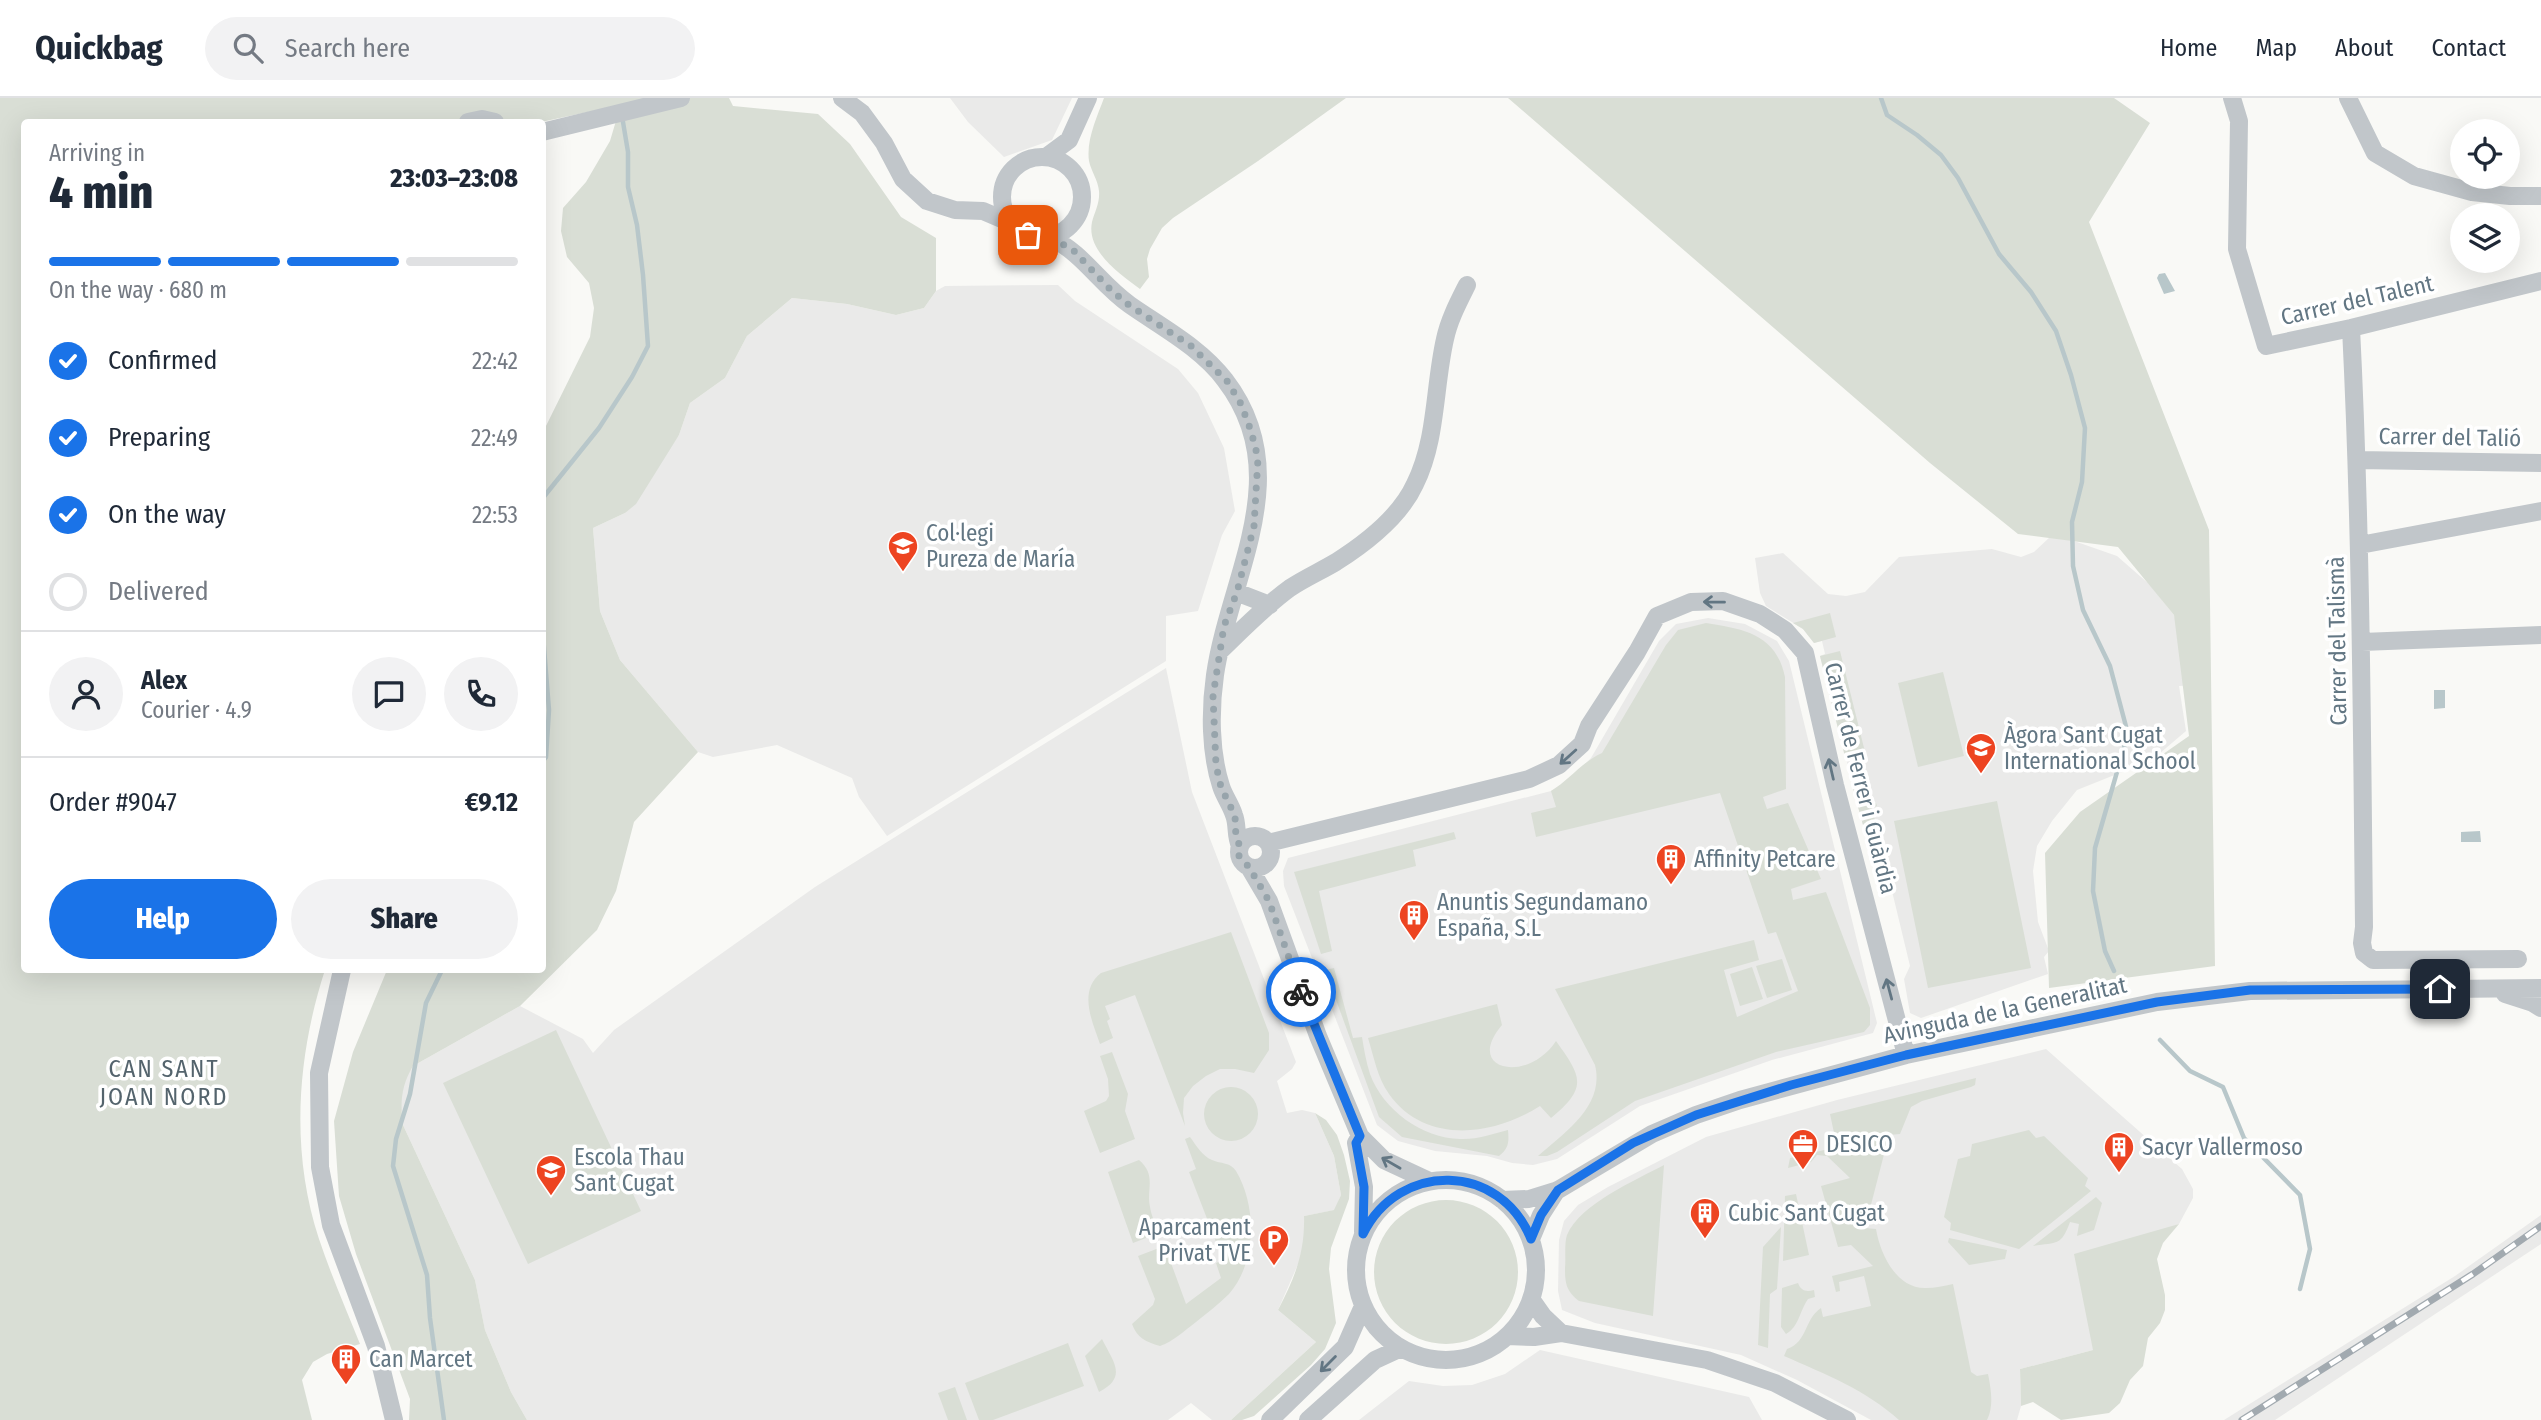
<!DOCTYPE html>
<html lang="en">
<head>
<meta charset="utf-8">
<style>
	:root { --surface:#fff; --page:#f2f2f3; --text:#1f2937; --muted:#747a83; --line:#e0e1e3; --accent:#1a73e8 }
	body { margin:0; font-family:"Fira Sans Condensed",sans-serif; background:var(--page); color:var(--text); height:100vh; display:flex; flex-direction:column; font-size:26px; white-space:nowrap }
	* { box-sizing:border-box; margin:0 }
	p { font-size:23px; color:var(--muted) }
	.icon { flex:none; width:38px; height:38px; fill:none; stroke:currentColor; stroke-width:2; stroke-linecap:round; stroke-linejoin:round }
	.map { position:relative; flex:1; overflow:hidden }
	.drawer { position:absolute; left:21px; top:21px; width:525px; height:854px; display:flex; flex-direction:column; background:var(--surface); border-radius:7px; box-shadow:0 7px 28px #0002 }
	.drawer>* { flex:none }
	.tools { position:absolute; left:2450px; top:21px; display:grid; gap:14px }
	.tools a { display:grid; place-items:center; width:70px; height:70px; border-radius:50%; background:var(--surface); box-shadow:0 7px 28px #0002; font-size:35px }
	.pin { position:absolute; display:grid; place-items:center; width:60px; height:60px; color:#fff; margin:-30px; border-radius:14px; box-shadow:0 4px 10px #0006 }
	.courier { position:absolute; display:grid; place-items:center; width:70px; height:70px; margin:-35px; border:5px solid #1a73e8; border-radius:50%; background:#fff; color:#222; box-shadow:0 2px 9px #0007 }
	.overview em { font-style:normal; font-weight:800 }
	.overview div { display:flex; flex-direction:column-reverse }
	.overview { display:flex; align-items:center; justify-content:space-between; height:119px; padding:0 28px }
	h1 { font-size:46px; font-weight:800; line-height:52px }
	.bar { display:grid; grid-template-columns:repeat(4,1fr); gap:10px 7px; align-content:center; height:84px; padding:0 28px }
	.bar i { height:9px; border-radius:5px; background:var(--line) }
	.bar .selected { background:var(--accent) }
	.bar p { grid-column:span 4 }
	.line { display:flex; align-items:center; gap:18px; padding:0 28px; border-top:2px solid var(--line) }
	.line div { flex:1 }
	.round { display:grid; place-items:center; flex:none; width:74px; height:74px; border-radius:37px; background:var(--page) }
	ol { padding:0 28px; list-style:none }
	li { display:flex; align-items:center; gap:21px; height:77px }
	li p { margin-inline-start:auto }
	li .icon { padding:7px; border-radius:50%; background:var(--accent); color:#fff; stroke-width:4 }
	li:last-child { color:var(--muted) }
	li i { width:38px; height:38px; border:4px solid var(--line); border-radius:50% }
	.button { display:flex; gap:14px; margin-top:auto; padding:14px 28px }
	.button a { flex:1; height:80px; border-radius:42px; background:var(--accent); color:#fff; font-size:28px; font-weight:800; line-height:80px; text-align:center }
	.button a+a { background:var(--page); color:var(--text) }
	header { display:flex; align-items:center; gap:42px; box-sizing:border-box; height:98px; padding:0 35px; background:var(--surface); border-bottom:2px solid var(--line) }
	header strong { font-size:33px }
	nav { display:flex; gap:38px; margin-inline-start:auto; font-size:24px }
	.search { width:490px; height:63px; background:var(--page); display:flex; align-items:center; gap:18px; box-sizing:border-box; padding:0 24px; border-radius:38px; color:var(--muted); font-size:26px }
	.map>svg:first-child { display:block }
	.built { fill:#eaeae9 }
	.green { fill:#d9ded5 }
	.water { fill:#b8c7ca }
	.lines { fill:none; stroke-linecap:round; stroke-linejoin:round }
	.stream { stroke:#b8c7ca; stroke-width:4.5 }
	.minor { stroke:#c1c6ca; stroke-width:18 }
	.rail-casing { stroke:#a2aab0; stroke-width:7 }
	.rail { stroke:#fff; stroke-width:4.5; stroke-dasharray:13; stroke-linecap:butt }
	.oneway { stroke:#627683 }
	.done { stroke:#97a4ab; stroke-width:7; stroke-dasharray:0 12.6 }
	.route { stroke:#1a73e8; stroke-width:9 }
	.labels { text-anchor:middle; stroke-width:7; stroke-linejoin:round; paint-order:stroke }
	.street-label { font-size:23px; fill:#627683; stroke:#fff }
	.poi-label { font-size:23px; fill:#627683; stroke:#fff; text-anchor:start }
	.neighbourhood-label { font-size:24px; letter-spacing:2px; fill:#54646d; stroke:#fff }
</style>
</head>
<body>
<header>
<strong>Quickbag</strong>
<div class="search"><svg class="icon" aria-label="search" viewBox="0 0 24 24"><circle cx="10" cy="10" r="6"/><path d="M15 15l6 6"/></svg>Search here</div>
<nav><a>Home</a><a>Map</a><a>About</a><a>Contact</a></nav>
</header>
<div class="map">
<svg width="2541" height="1322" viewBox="0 0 2541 1322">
	<rect width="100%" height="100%" fill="#f9f9f6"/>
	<path class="built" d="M950 0H1072L1052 42 1004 59 968 24Z
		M1058 187 1075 203 1178 271 1198 295 1224 350 1235 413 1222 437 1198 513 1166 518V563L887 738 859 699 852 680 777 647 713 659 698 654 620 562 600 513 593 430 625 415 679 337 690 305 725 280 747 238 792 200 847 206 896 217 924 210 936 193 945 188Z
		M2051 438 2074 443 2117 458 2149 486 2174 517 2198 587 2179 588 2186 633 2159 656 2132 670 2077 692 2052 723 2037 748 2033 773 2038 824 2049 853 2044 859 2048 876 1921 920 1910 915 1904 881 1910 868 1879 739 1863 727 1820 558 1825 556 1822 543 1814 545 1803 531 1766 508 1760 495 1755 460 1783 455 1828 496 1846 498 1865 494 1899 459 1992 451 2021 459 2034 454Z
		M1708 520 1745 526 1777 543 1789 563 1877 925 1873 935 1772 962 1640 1008 1557 1061 1533 1067 1512 1065 1487 1058 1435 1053 1398 1043 1377 1027 1284 788 1283 773 1288 760 1551 693 1567 684 1591 660 1659 543 1676 526Z
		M1166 570 1192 694 1296 964 1292 971 1277 983 1287 1015 1302 1012 1315 1015 1334 1058 1341 1097 1335 1112 1304 1118 1305 1141 1302 1157 1278 1212 1316 1244 1231 1322H1212L1191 1305 1168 1322H527L511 1294 485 1232 475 1182 403 1027 400 1004 402 985 413 968 520 908 583 941 593 955 614 932 815 789Z
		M2046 951 2182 1071 2193 1091V1100L2179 1126 2161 1133 2093 1252 2020 1271 2021 1308 2017 1322H1871L1797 1282 1741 1257 1595 1225 1562 1212 1558 1193 1559 1142 1564 1123 1578 1107 1608 1089 1706 1039 1837 1002Z
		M2541 1117V1146L2275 1322H2224L2455 1178Z
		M1540 1252 1749 1299 1762 1322H1359L1409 1283 1443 1288 1472 1287 1505 1276Z"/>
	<path class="green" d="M0 0H729L733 8 818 16 850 46 901 119 936 140V193L924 210 896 217 847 206 792 200 747 238 725 280 690 305 679 337 636 406 625 415 593 430 600 513 620 562 698 654 634 724 616 793 597 832 520 908 413 968C401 988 400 1005 403 1027L475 1182 485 1232 511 1294 527 1322H409L410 1301 356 1156 339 1098 334 1023 353 954 387 872H542L543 334 590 239 594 210 589 185 567 159 561 133 563 110 586 84 610 43 618 16 616 8 541 24H24V872H325C297 958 290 1053 319 1141 331 1177 346 1211 360 1246L327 1256 313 1264 302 1282 312 1322H0Z
		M1104 0H1346L1258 63 1173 120 1162 130 1150 151 1147 161 1149 179 1140 191C1120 176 1086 153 1092 124 1095 113 1100 105 1099 93 1098 82 1091 73 1089 63 1086 42 1097 19 1104 0Z
		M1508 0H2114L2150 25 2089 124 2209 432 2215 868 2049 890 2045 755 2080 714 2189 638 2174 517 2118 449 2018 436 1930 365Z
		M1830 515 1836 539 1814 545 1803 531 1793 525Z
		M1706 525C1744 531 1776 536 1785 579L1786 691 1763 699 1767 711 1788 705 1821 781 1791 791 1793 802 1826 794 1870 910V927L1864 934 1776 954 1635 1003 1557 1054 1547 1058H1538C1565 1034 1605 1008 1595 967L1555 891 1754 842 1759 862 1724 872 1737 919 1798 893 1776 834 1768 836 1720 695 1536 739 1531 715 1556 709 1551 693C1569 682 1582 664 1602 655L1666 547 1678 532Z
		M1840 553 1866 658 1846 663 1820 558Z
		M1943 574 1964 658 1918 669 1898 585Z
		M1867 687 1872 705H1876L1877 708 1872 710 1879 739 1863 727 1853 691Z
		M1997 703 2031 870 1928 890 1894 723Z
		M1454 734 1456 741 1413 752 1416 768 1319 793 1332 853 1321 856 1294 774Z
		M1231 834 1269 935V952L1254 975 1235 971H1220L1206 978 1193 988 1184 1000 1183 1015 1185 1028 1135 897 1105 908 1110 921 1107 923 1113 940 1100 946C1092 923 1078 893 1101 875Z
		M1782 861 1792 892 1767 900 1756 868Z
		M1752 869 1763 901 1740 908 1730 876Z
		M1334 870 1353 940 1362 939C1364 951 1366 964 1370 976 1383 1012 1422 1040 1460 1041 1476 1042 1492 1036 1508 1032 1509 1044 1509 1050 1499 1058L1402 1039 1379 1019 1325 872Z
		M1497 906 1502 927C1463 973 1528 986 1556 943 1581 978 1589 989 1551 1020L1540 1008C1494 1038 1425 1047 1389 996 1377 979 1374 959 1368 940Z
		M556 932 641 1113 528 1166 443 985Z
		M1112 954 1128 996 1125 1013 1135 1041 1100 1055 1084 1013 1106 1003 1109 998 1108 981 1100 958Z
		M1976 980 1975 987 1971 989 1922 1003 1911 1009 1900 1036 1889 1037 1865 1130 1876 1131C1880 1155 1896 1191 1926 1190 1935 1190 1944 1188 1953 1186L1971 1274 1977 1278 1988 1276C1991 1291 1994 1308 1987 1322H1899C1866 1292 1825 1276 1784 1258L1787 1251C1808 1244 1804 1221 1821 1210L1823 1219 1871 1208 1864 1178 1839 1184 1840 1193 1836 1194 1832 1178 1873 1168 1851 1147 1838 1149 1821 1088 1850 1080 1827 1058 1817 1057 1811 1064 1788 1070 1790 1060 1837 1049 1830 1016Z
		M1204 1016a27 27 0 1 1 54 0a27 27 0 1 1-54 0Z
		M1315 1015 1326 1022 1337 1037 1344 1057 1350 1083 1349 1101 1331 1150 1329 1171 1336 1225 1325 1251 1311 1267 1254 1318 1242 1322H1231L1316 1244 1278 1212C1295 1179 1305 1155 1304 1118L1334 1112 1341 1097 1334 1058Z
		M2029 1032 2036 1040 2044 1038 2088 1080 2085 1088 2091 1093 2019 1151 1950 1132 1951 1125 1944 1119 1958 1061 1970 1058 1972 1046Z
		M1190 1039C1196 1047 1202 1058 1212 1062 1221 1066 1230 1064 1236 1073 1257 1108 1257 1164 1229 1196 1219 1206 1207 1215 1196 1224 1184 1233 1174 1243 1160 1248 1146 1244 1137 1240 1132 1226L1153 1207 1155 1201 1138 1158 1159 1150 1167 1154 1186 1206 1221 1180 1216 1165 1223 1162 1189 1074 1196 1071 1185 1041Z
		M1139 1062C1157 1077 1146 1092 1150 1109 1151 1117 1156 1127 1159 1135L1133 1145 1108 1074Z
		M1664 1067 1653 1218 1579 1203C1566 1193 1565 1185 1565 1170 1566 1160 1564 1146 1567 1137 1580 1106 1636 1082 1664 1067Z
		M1796 1096 1809 1157 1783 1163 1785 1098Z
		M2096 1099 2102 1105 2094 1132 2077 1138 2079 1126 2070 1124C2061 1148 2058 1144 2033 1148Z
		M1374 1174a72 72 0 1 1 144 0a72 72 0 1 1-144 0Z
		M2179 1126 2163 1145 2157 1161 2165 1197V1212L2160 1225 2148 1240 2143 1268 2130 1282 2120 1305 2109 1315 2061 1322 2033 1304 2021 1308 2020 1271 2093 1252 2074 1156Z
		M1781 1129 1777 1191 1770 1196 1768 1250 1758 1247 1763 1149Z
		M1949 1140 2007 1152 2005 1161 1969 1167 1948 1144Z
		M1798 1185C1801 1193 1806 1194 1814 1192L1815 1199 1808 1201C1800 1212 1799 1229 1786 1236L1781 1229 1782 1190Z
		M1102 1241C1112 1262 1129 1279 1099 1294L1085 1258Z
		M1068 1245 1084 1288 993 1322H979L965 1285Z
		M955 1289 967 1322H948L938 1295Z"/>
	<path class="water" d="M2165 175 2175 193 2164 196 2157 180 2159 176Z
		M2434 592H2445V610L2434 611Z
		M2480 733 2481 744H2461V734Z"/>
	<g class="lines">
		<path class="stream" d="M1881 0 1887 17 1917 37 1941 57 1958 80 1999 156 2031 194 2056 233 2071 277 2085 330 2082 384 2072 424 2073 468 2083 512 2110 568 2128 636 2095 750 2093 793 2105 853 2114 873
			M542 401 599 330 632 279 648 248 643 177 637 127 628 89V54L622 18
			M542 525 549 612 546 659 542 664
			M442 872 426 905 410 996 396 1041 393 1068 427 1177 430 1220 444 1322
			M2160 942 2190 973 2223 989 2244 1040 2300 1097 2310 1151 2300 1191"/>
		<path class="minor" d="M842 0 862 15 884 45 903 81 927 103 955 112 983 113 1011 125
			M2232 0 2239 23 2237 151 2266 248 2351 230 2541 183
			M2348 0 2375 55 2414 78 2472 94 2510 98H2541
			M468 24 482 21 495 24
			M542 34 681 0
			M1002 99a40 40 0 1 1 80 0a40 40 0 1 1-80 0Z
			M1046 59 1069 42 1088 0
			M1050 139C1084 156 1099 185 1130 207 1163 230 1201 250 1225 282 1298 377 1229 478 1215 577 1210 612 1210 654 1221 688 1224 698 1231 707 1234 717 1238 727 1235 737 1240 748
			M2351 230C2361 430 2362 629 2364 829L2362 845 2364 855 2373 862 2518 861
			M2358 362 2541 365
			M2360 447 2541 413
			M1236 494 1270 507
			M2362 544 2541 537
			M1219 554C1242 532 1265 508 1290 490 1305 480 1321 473 1336 464 1366 445 1400 419 1415 386 1437 342 1434 289 1445 241 1449 222 1458 205 1467 187
			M1239 754a16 16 0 1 1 32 0a16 16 0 1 1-32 0Z
			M1268 745 1529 681 1559 667 1582 646 1589 628 1637 554 1657 518 1691 504 1723 503 1760 516 1785 532 1805 555 1835 687 1906 957
			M1249 769 1269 803 1318 938 1360 1038 1384 1062 1429 1083
			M342 872 319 975 320 1069 331 1127 376 1248 394 1322
			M2505 896 2533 905 2541 910
			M1360 1038 1356 1045 1364 1089 1363 1134
			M1356 1172a90 90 0 1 1 180 0a90 90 0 1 1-180 0Z
			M1502 1102 1529 1101 1558 1092 1652 1036 1696 1017 1740 1002 1906 957 2157 904 2250 893 2541 890
			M1531 1141 1541 1117 1557 1092
			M1531 1201 1543 1218 1561 1235
			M1507 1238 1534 1239 1561 1235 1707 1262 1775 1285 1847 1322
			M1270 1322 1345 1249 1363 1208
			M1308 1322 1375 1262 1401 1250"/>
		<g class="rail-casing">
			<path id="rail" d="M2242 1322 2473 1176 2541 1128"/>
		</g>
		<use href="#rail" class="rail"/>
	</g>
	<defs><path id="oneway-shaft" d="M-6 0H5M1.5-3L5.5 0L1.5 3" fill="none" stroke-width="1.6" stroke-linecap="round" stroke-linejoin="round" transform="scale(1.75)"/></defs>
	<g class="oneway">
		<use href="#oneway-shaft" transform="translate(1714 504) rotate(-179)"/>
		<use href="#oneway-shaft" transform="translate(1568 659) rotate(138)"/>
		<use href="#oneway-shaft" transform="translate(1831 671) rotate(-103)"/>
		<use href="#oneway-shaft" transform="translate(1889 891) rotate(-105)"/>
		<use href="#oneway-shaft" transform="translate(1391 1065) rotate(-150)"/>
		<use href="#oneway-shaft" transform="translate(1328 1266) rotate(135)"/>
	</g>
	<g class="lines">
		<path class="done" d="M1028 137 1050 139 1073 152 1108 189 1126 205 1191 248 1227 283 1241 306 1251 333 1258 360 1254 428 1237 494 1224 528 1213 598 1216 667 1221 689 1235 718 1236 740 1240 748 1239 758 1249 769 1269 803 1301 894"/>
		<path class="route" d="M1301 894 1360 1038 1356 1045 1364 1089 1363 1136C1399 1063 1500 1064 1531 1141L1541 1117 1558 1092 1633 1045 1696 1017 1791 987 1906 957 2157 904 2250 892 2440 891"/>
	</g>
	<defs>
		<g id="school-pin" transform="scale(1.575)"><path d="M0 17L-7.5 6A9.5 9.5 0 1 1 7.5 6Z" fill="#ed4421" stroke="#fff"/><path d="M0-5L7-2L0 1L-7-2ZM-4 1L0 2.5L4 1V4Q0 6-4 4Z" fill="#fff"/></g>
		<g id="building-pin" transform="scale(1.575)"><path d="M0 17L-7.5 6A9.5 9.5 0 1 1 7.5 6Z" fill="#ed4421" stroke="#fff"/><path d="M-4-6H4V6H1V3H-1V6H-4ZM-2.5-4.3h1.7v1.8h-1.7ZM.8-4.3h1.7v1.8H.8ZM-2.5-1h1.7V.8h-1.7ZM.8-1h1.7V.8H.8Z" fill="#fff"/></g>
		<g id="office-pin" transform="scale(1.575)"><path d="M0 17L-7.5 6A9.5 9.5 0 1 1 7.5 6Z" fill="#ed4421" stroke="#fff"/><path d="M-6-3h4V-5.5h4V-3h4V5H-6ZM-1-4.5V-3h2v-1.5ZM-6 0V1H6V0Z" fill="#fff"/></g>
		<g id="parking-pin" transform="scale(1.575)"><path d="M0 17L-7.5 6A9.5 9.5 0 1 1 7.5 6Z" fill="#ed4421" stroke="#fff"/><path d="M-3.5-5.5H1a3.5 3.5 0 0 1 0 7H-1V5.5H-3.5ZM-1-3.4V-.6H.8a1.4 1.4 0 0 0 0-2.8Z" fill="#fff"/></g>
	</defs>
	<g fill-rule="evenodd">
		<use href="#school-pin" x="903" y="448"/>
		<use href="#school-pin" x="1981" y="650"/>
		<use href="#building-pin" x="1671" y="761"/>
		<use href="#building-pin" x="1414" y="817"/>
		<use href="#office-pin" x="1803" y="1046"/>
		<use href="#building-pin" x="2119" y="1049"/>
		<use href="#school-pin" x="551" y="1072"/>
		<use href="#building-pin" x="1705" y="1115"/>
		<use href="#parking-pin" x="1274" y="1142"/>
		<use href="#building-pin" x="346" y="1261"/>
	</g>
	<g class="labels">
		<g class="street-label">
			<text transform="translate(2357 202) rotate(-13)" y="8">Carrer del Talent</text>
			<text transform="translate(2450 339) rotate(1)" y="8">Carrer del Talió</text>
			<text transform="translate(2337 543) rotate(-91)" y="8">Carrer del Talismà</text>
			<text transform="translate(1861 680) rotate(76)" y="8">Carrer de Ferrer i Guàrdia</text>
			<text transform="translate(2005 912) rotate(-12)" y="8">Avinguda de la Generalitat</text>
		</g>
		<g class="poi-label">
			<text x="926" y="443">Col·legi<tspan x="926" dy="26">Pureza de María</tspan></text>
			<text x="2004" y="645">Àgora Sant Cugat<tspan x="2004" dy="26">International School</tspan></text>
			<text x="1694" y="769">Affinity Petcare</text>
			<text x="1437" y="812">Anuntis Segundamano<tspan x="1437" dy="26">España, S.L</tspan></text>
			<text x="1826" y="1054">DESICO</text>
			<text x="2142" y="1057">Sacyr Vallermoso</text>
			<text x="574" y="1067">Escola Thau<tspan x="574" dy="26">Sant Cugat</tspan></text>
			<text x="1728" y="1123">Cubic Sant Cugat</text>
			<text x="1251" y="1137" text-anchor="end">Aparcament<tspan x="1251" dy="26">Privat TVE</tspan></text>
			<text x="369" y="1269">Can Marcet</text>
		</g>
		<g class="neighbourhood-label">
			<text x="164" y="979">CAN SANT<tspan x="164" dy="28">JOAN NORD</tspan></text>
		</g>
	</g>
</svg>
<div class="tools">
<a><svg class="icon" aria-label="locate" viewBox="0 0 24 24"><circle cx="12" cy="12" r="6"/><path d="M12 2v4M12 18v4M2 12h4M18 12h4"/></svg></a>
<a><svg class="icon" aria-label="layers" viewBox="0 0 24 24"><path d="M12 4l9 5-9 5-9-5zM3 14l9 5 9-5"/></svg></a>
</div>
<div class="pin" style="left:1028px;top:137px;background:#ea580c"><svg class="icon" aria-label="bag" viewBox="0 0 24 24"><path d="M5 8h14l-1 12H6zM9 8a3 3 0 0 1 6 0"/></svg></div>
<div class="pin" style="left:2440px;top:891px;background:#1f2937"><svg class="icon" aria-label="home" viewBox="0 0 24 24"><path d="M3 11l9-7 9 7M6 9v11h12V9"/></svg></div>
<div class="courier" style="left:1301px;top:894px"><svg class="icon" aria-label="bike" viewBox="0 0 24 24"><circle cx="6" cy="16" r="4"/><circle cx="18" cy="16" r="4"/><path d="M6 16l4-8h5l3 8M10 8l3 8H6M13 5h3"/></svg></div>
<section class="drawer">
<div class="overview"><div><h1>4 min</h1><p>Arriving in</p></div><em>23:03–23:08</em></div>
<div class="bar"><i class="selected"></i><i class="selected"></i><i class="selected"></i><i></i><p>On the way · 680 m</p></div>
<ol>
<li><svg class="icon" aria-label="check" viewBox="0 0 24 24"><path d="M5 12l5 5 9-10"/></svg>Confirmed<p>22:42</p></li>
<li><svg class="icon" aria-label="check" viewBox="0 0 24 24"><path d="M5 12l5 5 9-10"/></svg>Preparing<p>22:49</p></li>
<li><svg class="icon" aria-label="check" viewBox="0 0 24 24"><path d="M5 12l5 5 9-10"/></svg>On the way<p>22:53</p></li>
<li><i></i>Delivered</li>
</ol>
<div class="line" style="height:126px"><a class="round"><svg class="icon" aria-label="person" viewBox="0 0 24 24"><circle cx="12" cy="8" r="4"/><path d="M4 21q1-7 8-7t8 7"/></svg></a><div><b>Alex</b><p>Courier · 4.9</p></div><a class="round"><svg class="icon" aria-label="chat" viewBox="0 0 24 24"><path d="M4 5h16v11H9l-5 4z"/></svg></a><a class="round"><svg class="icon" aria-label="phone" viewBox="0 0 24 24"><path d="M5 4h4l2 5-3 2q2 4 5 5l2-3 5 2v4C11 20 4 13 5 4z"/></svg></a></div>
<div class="line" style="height:91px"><div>Order #9047</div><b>€9.12</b></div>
<div class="button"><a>Help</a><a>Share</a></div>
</section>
</div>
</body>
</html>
